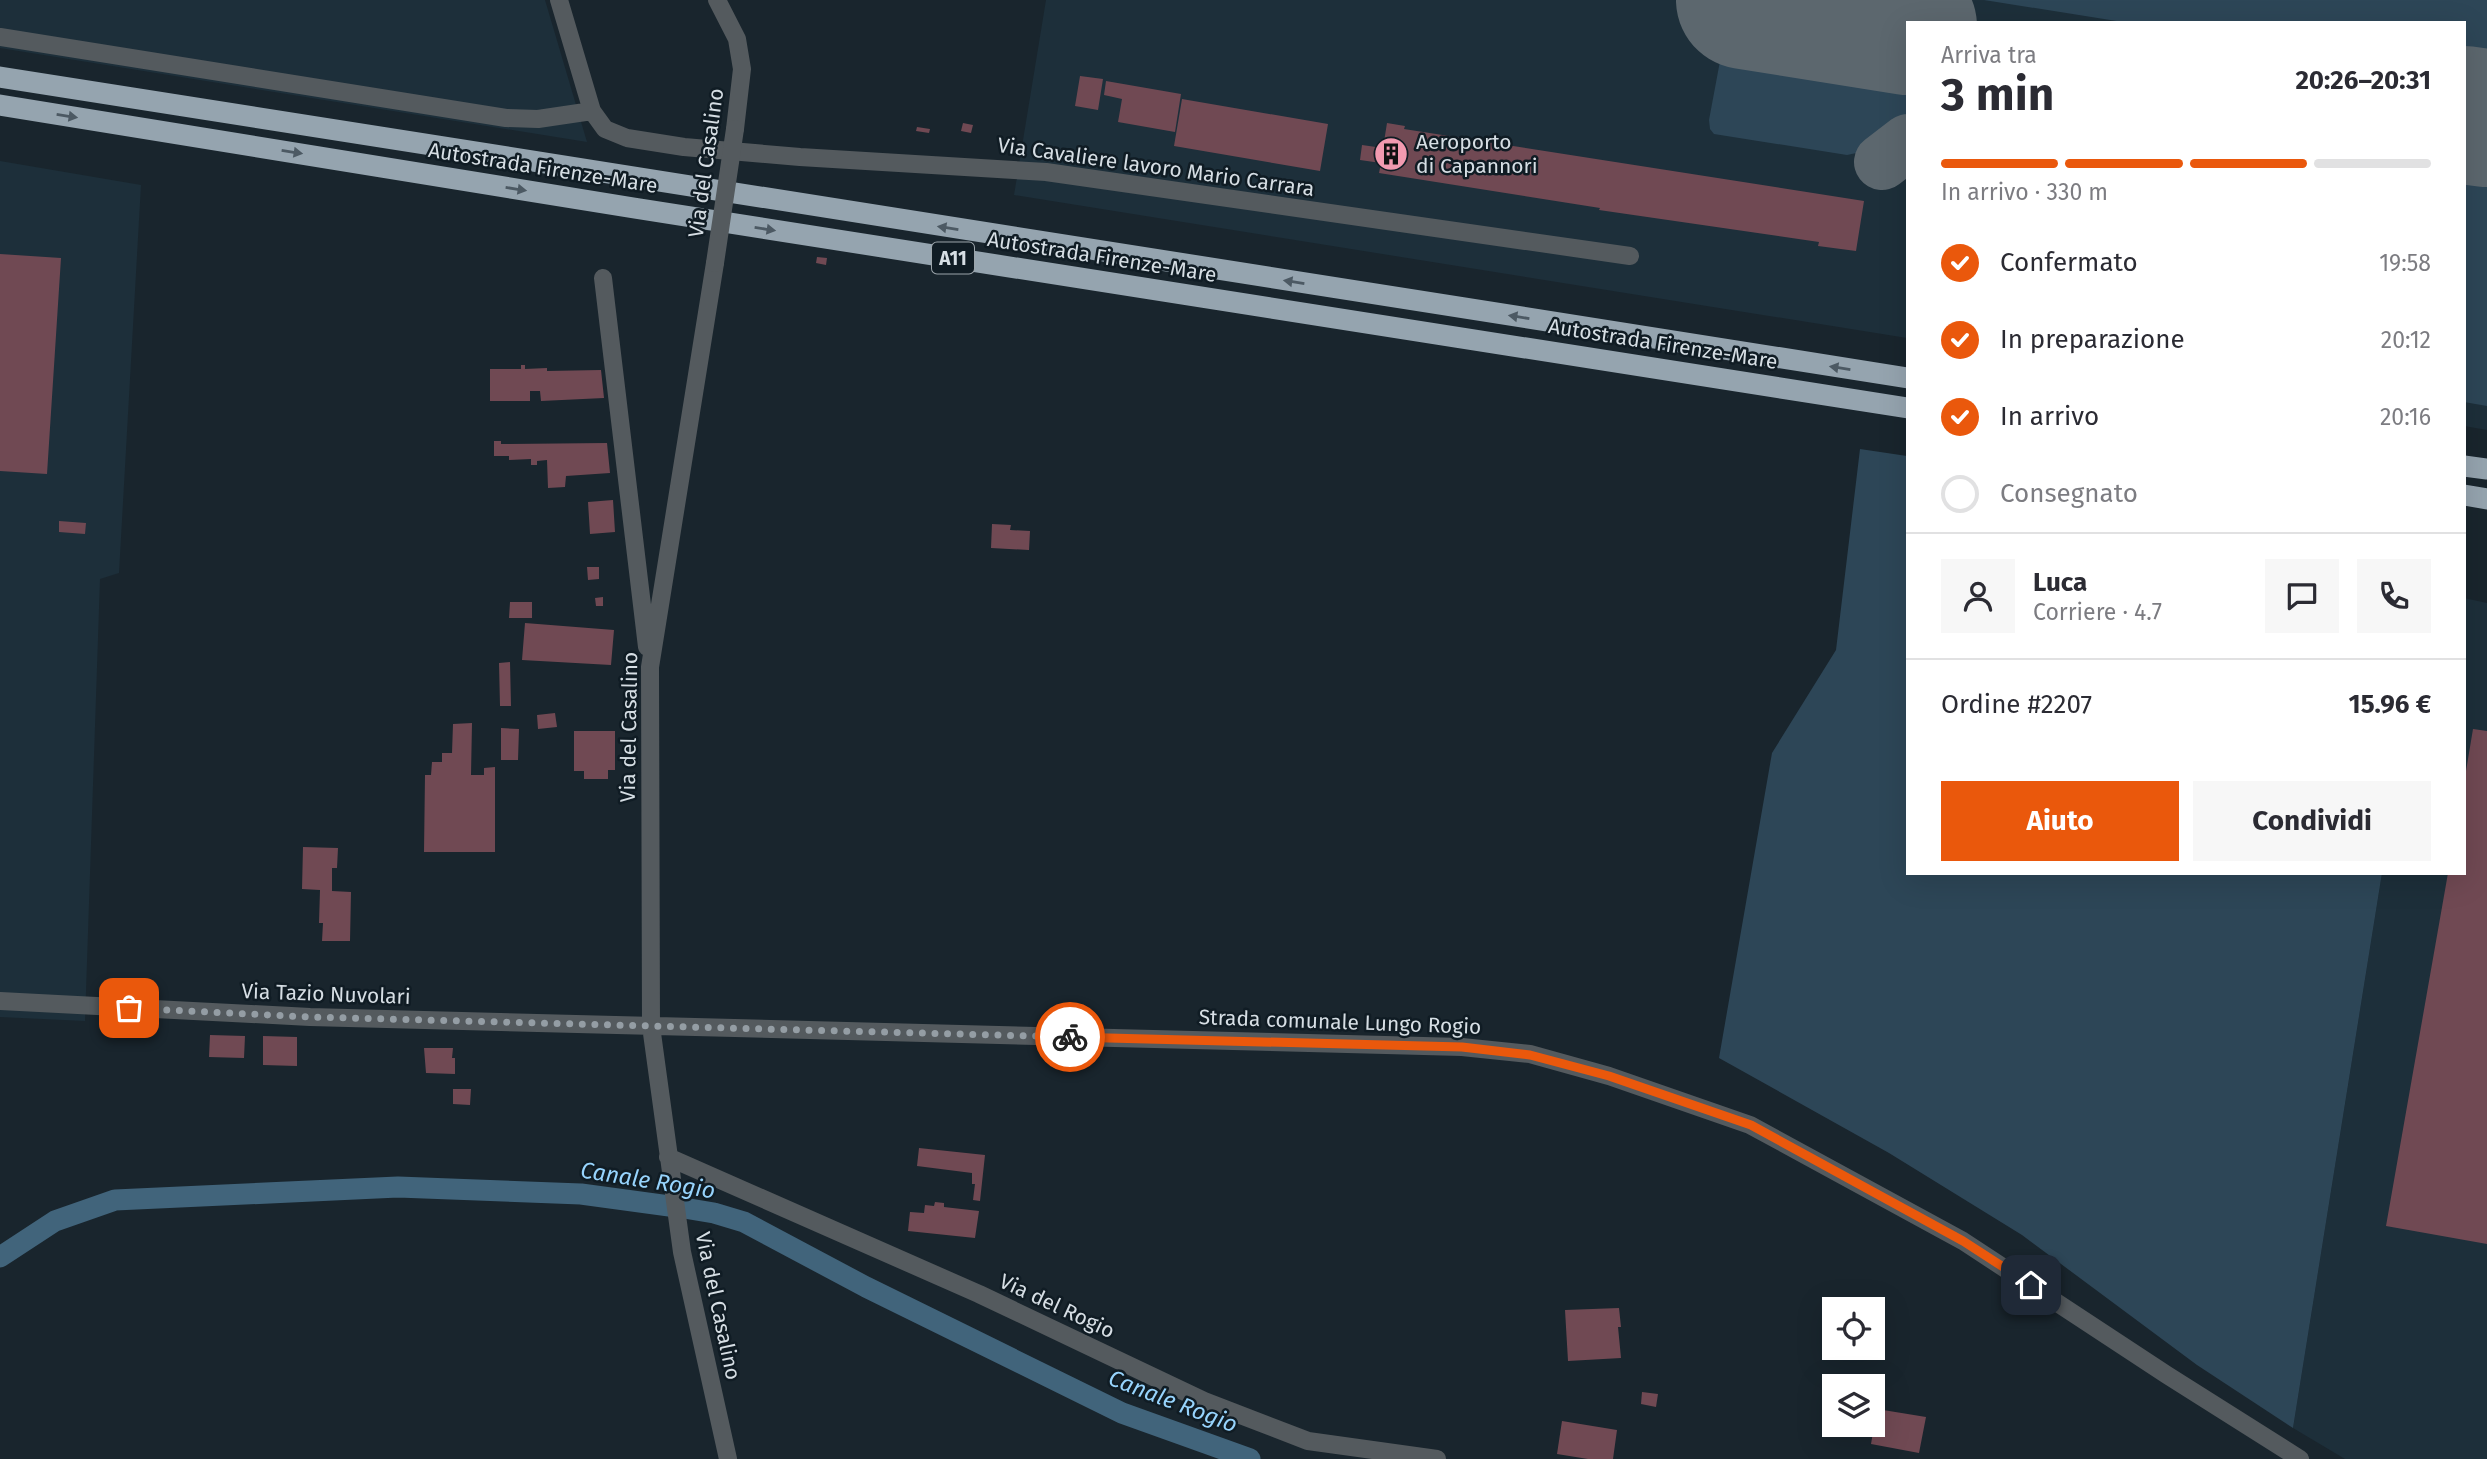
<!DOCTYPE html>
<html lang="it">
<head>
<meta charset="utf-8">
<style>
	:root { --surface:#fff; --page:#f7f7f7; --text:#2b2b33; --muted:#7c7c81; --line:#e1e1e2; --accent:#ea580c }
	body { margin:0; font-family:"Fira Sans",sans-serif; background:var(--page); color:var(--text); height:100vh; display:flex; flex-direction:column; font-size:26px; white-space:nowrap }
	* { box-sizing:border-box; margin:0 }
	p { font-size:23px; color:var(--muted) }
	.icon { flex:none; width:38px; height:38px; fill:none; stroke:currentColor; stroke-width:2; stroke-linecap:round; stroke-linejoin:round }
	.map { position:relative; flex:1; overflow:hidden }
	.drawer { position:absolute; left:1906px; top:21px; width:560px; height:854px; display:flex; flex-direction:column; background:var(--surface); border-radius:0px; box-shadow:0 7px 28px #0002 }
	.drawer>* { flex:none }
	.tools { position:absolute; left:1822px; top:1297px; display:grid; gap:14px }
	.tools a { display:grid; place-items:center; width:63px; height:63px; border-radius:0px; background:var(--surface); box-shadow:0 7px 28px #0002; font-size:35px }
	.pin { position:absolute; display:grid; place-items:center; width:60px; height:60px; color:#fff; margin:-30px; border-radius:14px; box-shadow:0 4px 10px #0006 }
	.courier { position:absolute; display:grid; place-items:center; width:70px; height:70px; margin:-35px; border:5px solid #ea580c; border-radius:50%; background:#fff; color:#222; box-shadow:0 2px 9px #0007 }
	.head em { font-style:normal; font-weight:700 }
	.head div { display:flex; flex-direction:column-reverse }
	.head { display:flex; align-items:center; justify-content:space-between; height:119px; padding:0 35px }
	h1 { font-size:46px; font-weight:700; line-height:52px }
	.bar { display:grid; grid-template-columns:repeat(4,1fr); gap:10px 7px; align-content:center; height:84px; padding:0 35px }
	.bar i { height:9px; border-radius:5px; background:var(--line) }
	.bar .active { background:var(--accent) }
	.bar p { grid-column:span 4 }
	.line { display:flex; align-items:center; gap:18px; padding:0 35px; border-top:2px solid var(--line) }
	.line div { flex:1 }
	.round { display:grid; place-items:center; flex:none; width:74px; height:74px; border-radius:0px; background:var(--page) }
	ol { padding:0 35px; list-style:none }
	li { display:flex; align-items:center; gap:21px; height:77px }
	li p { margin-inline-start:auto }
	li .icon { padding:7px; border-radius:50%; background:var(--accent); color:#fff; stroke-width:4 }
	li:last-child { color:var(--muted) }
	li i { width:38px; height:38px; border:4px solid var(--line); border-radius:50% }
	.cta { display:flex; gap:14px; margin-top:auto; padding:14px 35px }
	.cta a { flex:1; height:80px; border-radius:0px; background:var(--accent); color:#fff; font-size:28px; font-weight:700; line-height:80px; text-align:center }
	.cta a+a { background:var(--page); color:var(--text) }
	.map>svg:first-child { display:block }
	.built { fill:#1d2f3a }
	.green { fill:#2d4657 }
	.lines { fill:none; stroke-linecap:round; stroke-linejoin:round }
	.canal { stroke:#41647b; stroke-width:21 }
	.taxiway { stroke:#5c676e; stroke-width:56 }
	.runway { stroke:#5c676e; stroke-width:138 }
	.building { fill:#704953 }
	.minor { stroke:#545a5e; stroke-width:18 }
	.highway { stroke:#95a4af; stroke-width:21 }
	.minor-bridge { stroke:#545a5e; stroke-width:18 }
	.oneway { fill:#4c5963 }
	.done { stroke:#949da4; stroke-width:7; stroke-dasharray:0 12.6 }
	.route { stroke:#ea580c; stroke-width:9 }
	.labels { text-anchor:middle; stroke-width:5; stroke-linejoin:round; paint-order:stroke }
	.shield { fill:#101c24; stroke:#9ba4aa; stroke-width:2 }
	.shield-label { font-size:19px; font-weight:bold; fill:#d6dee4 }
	.poi-label { font-size:21px; fill:#d6dee4; stroke:#101c24; text-anchor:start }
	.street-label { font-size:21px; fill:#d6dee4; stroke:#101c24 }
	.water-label { font-size:23px; font-style:italic; fill:#97d4fd; stroke:#101c24 }
</style>
</head>
<body>
<div class="map">
<svg width="2487" height="1459" viewBox="0 0 2487 1459">
	<rect width="100%" height="100%" fill="#19252d"/>
	<path class="built" d="M0 0H545L587 142 0 48Z
		M1046 0H2487V430L2464 426V23H1908L1907 338 1014 195Z
		M0 161 141 185 119 573 100 579 85 1021 0 1017Z
		M2464 598 2487 603V1459H2345L2293 1428 2382 873H2464Z"/>
	<path class="green" d="M1984 0H2487V79L2464 75V23H2129Z
		M1726 29 1907 56V120L1861 152 1847 155 1714 134 1710 129 1709 120Z
		M2476 163 2487 165V406L2464 402V171Z
		M1860 449 1907 456 1908 873H2382L2293 1428 2197 1365 2022 1235 1889 1153 1719 1058 1772 753 1836 650Z"/>
	<g class="lines">
		<path class="canal" d="M0 1257 55 1221 115 1200 398 1187 581 1194 684 1208 714 1213 744 1222 866 1287 1122 1413 1250 1459"/>
		<path class="taxiway" d="M2464 127 2487 120
			M1882 162 1908 142"/>
		<path class="runway" d="M1745 0 1908 26
			M2464 115 2487 118"/>
	</g>
	<path class="building" d="M1080 76 1103 79 1098 110 1075 106Z
		M1106 81 1181 94 1175 132 1118 122 1122 99 1104 95Z
		M1182 99 1328 124 1320 171 1174 146Z
		M963 123 973 125 971 133 961 131Z
		M1387 123 1405 126 1404 129 1864 201 1856 251 1818 246 1819 242 1599 210 1600 208 1379 173 1381 163 1360 160 1362 145 1383 148Z
		M917 127 930 129 929 133 916 131Z
		M0 254 61 258 47 474 0 471Z
		M817 257 827 258 826 265 816 263Z
		M521 365H525V369L547 368V371L601 370 604 398 541 401 540 391H530V401H490V369H521Z
		M494 441H501V444L607 443 610 473 566 476 565 487 548 488 547 460 537 461V465H531V459L509 460V456H494Z
		M613 500 615 532 590 534 588 502Z
		M59 521 86 523 85 534 59 532Z
		M992 524 1011 525 1010 530 1030 531 1029 550 991 548Z
		M587 567H599V579L588 580Z
		M603 597V606H596L595 598Z
		M510 602H532V618H509Z
		M525 623 614 630 611 665 522 660Z
		M510 662 511 706H500L499 663Z
		M555 713 557 727 538 729 537 715Z
		M472 723 471 775H484V768L495 767V852H424L425 775H431L432 762H442V753H452L453 724Z
		M501 728 519 729 518 760H501Z
		M2473 729 2487 731V1244L2386 1226 2448 873H2464V783Z
		M574 731H615V770H608V779H584V771H574Z
		M303 847 338 848 337 868H332V891L351 892 350 941H322L323 923H319L320 890 302 889Z
		M210 1035 245 1036 244 1058 209 1057Z
		M263 1036 297 1037V1066L263 1065Z
		M424 1048H453L452 1058H455V1074L426 1073Z
		M453 1089H471L470 1105 453 1104Z
		M919 1148 985 1155 980 1201 973 1200 975 1184H972V1173L917 1166Z
		M935 1202 944 1203V1207L979 1211 975 1238 908 1231 910 1212 924 1213 925 1205 934 1206Z
		M1619 1308 1621 1327H1618L1621 1358 1568 1361 1565 1310Z
		M1642 1392 1658 1394 1656 1407 1641 1404Z
		M1877 1409 1926 1417 1919 1453 1871 1444Z
		M1562 1421 1617 1430 1613 1459H1588L1557 1454Z"/>
	<g class="lines">
		<path class="minor" d="M559 0 592 111 605 129 627 138 684 147 800 157 1046 172 1630 256
			M717 0 737 39 742 69 735 129
			M0 37 506 118 538 119 592 111
			M715 263 650 667 651 1026 682 1252 728 1459
			M603 278 647 647
			M0 1001 310 1017 1462 1047 1530 1054 1609 1076 1750 1125 1963 1241 2167 1375 2300 1459
			M668 1157 979 1294 1204 1401 1308 1441 1437 1459"/>
		<path class="highway" d="M0 77 1908 378
			M0 105 634 208 1908 408
			M2464 466 2487 469
			M2464 495 2487 499"/>
		<path class="minor-bridge" d="M715 263 735 129"/>
	</g>
	<defs><path id="oneway-solid" d="M-6-.8H1V-3.2L6.5 0L1 3.2V.8H-6Z" transform="scale(1.75)"/></defs>
	<g class="oneway">
		<use href="#oneway-solid" transform="translate(67 116) rotate(9)"/>
		<use href="#oneway-solid" transform="translate(292 152) rotate(9)"/>
		<use href="#oneway-solid" transform="translate(516 189) rotate(9)"/>
		<use href="#oneway-solid" transform="translate(948 228) rotate(-171)"/>
		<use href="#oneway-solid" transform="translate(765 229) rotate(9)"/>
		<use href="#oneway-solid" transform="translate(1294 282) rotate(-171)"/>
		<use href="#oneway-solid" transform="translate(1519 317) rotate(-171)"/>
		<use href="#oneway-solid" transform="translate(1840 368) rotate(-171)"/>
	</g>
	<g class="lines">
		<path class="done" d="M129 1008 310 1017 1070 1037"/>
		<path class="route" d="M1070 1037 1462 1047 1530 1055 1609 1076 1751 1125 1963 1241 2031 1285"/>
	</g>
	<defs>
		<g id="building-disc" transform="scale(1.75)"><circle r="9.5" fill="#f29ab0" stroke="#101c24"/><path d="M-4-6H4V6H1V3H-1V6H-4ZM-2.5-4.3h1.7v1.8h-1.7ZM.8-4.3h1.7v1.8H.8ZM-2.5-1h1.7V.8h-1.7ZM.8-1h1.7V.8H.8Z" fill="#111"/></g>
	</defs>
	<g fill-rule="evenodd">
		<use href="#building-disc" x="1391" y="154"/>
	</g>
	<g class="labels">
		<rect class="shield" x="932" y="242.5" width="42" height="31" rx="5"/>
		<g class="shield-label">
			<text x="953" y="265">A11</text>
		</g>
		<g class="poi-label">
			<text x="1416" y="149">Aeroporto<tspan x="1416" dy="24">di Capannori</tspan></text>
		</g>
		<g class="street-label">
			<text transform="translate(706 163) rotate(-82)" y="7">Via del Casalino</text>
			<text transform="translate(1156 167) rotate(8)" y="7">Via Cavaliere lavoro Mario Carrara</text>
			<text transform="translate(543 168) rotate(9)" y="7">Autostrada Firenze-Mare</text>
			<text transform="translate(1102 257) rotate(9)" y="7">Autostrada Firenze-Mare</text>
			<text transform="translate(1663 344) rotate(9)" y="7">Autostrada Firenze-Mare</text>
			<text transform="translate(629 727) rotate(-89)" y="7">Via del Casalino</text>
			<text transform="translate(326 994) rotate(2)" y="7">Via Tazio Nuvolari</text>
			<text transform="translate(1340 1022) rotate(2)" y="7">Strada comunale Lungo Rogio</text>
			<text transform="translate(718 1306) rotate(78)" y="7">Via del Casalino</text>
			<text transform="translate(1057 1306) rotate(25)" y="7">Via del Rogio</text>
		</g>
		<g class="water-label">
			<text transform="translate(648 1180) rotate(9)" y="8">Canale Rogio</text>
			<text transform="translate(1173 1401) rotate(21)" y="8">Canale Rogio</text>
		</g>
	</g>
</svg>
<div class="tools">
<a><svg class="icon" aria-label="locate" viewBox="0 0 24 24"><circle cx="12" cy="12" r="6"/><path d="M12 2v4M12 18v4M2 12h4M18 12h4"/></svg></a>
<a><svg class="icon" aria-label="layers" viewBox="0 0 24 24"><path d="M12 4l9 5-9 5-9-5zM3 14l9 5 9-5"/></svg></a>
</div>
<div class="pin" style="left:129px;top:1008px;background:#ea580c"><svg class="icon" aria-label="bag" viewBox="0 0 24 24"><path d="M5 8h14l-1 12H6zM9 8a3 3 0 0 1 6 0"/></svg></div>
<div class="pin" style="left:2031px;top:1285px;background:#1f2937"><svg class="icon" aria-label="home" viewBox="0 0 24 24"><path d="M3 11l9-7 9 7M6 9v11h12V9"/></svg></div>
<div class="courier" style="left:1070px;top:1037px"><svg class="icon" aria-label="bike" viewBox="0 0 24 24"><circle cx="6" cy="16" r="4"/><circle cx="18" cy="16" r="4"/><path d="M6 16l4-8h5l3 8M10 8l3 8H6M13 5h3"/></svg></div>
<section class="drawer">
<div class="head"><div><h1>3 min</h1><p>Arriva tra</p></div><em>20:26–20:31</em></div>
<div class="bar"><i class="active"></i><i class="active"></i><i class="active"></i><i></i><p>In arrivo · 330 m</p></div>
<ol>
<li><svg class="icon" aria-label="check" viewBox="0 0 24 24"><path d="M5 12l5 5 9-10"/></svg>Confermato<p>19:58</p></li>
<li><svg class="icon" aria-label="check" viewBox="0 0 24 24"><path d="M5 12l5 5 9-10"/></svg>In preparazione<p>20:12</p></li>
<li><svg class="icon" aria-label="check" viewBox="0 0 24 24"><path d="M5 12l5 5 9-10"/></svg>In arrivo<p>20:16</p></li>
<li><i></i>Consegnato</li>
</ol>
<div class="line" style="height:126px"><a class="round"><svg class="icon" aria-label="person" viewBox="0 0 24 24"><circle cx="12" cy="8" r="4"/><path d="M4 21q1-7 8-7t8 7"/></svg></a><div><b>Luca</b><p>Corriere · 4.7</p></div><a class="round"><svg class="icon" aria-label="chat" viewBox="0 0 24 24"><path d="M4 5h16v11H9l-5 4z"/></svg></a><a class="round"><svg class="icon" aria-label="phone" viewBox="0 0 24 24"><path d="M5 4h4l2 5-3 2q2 4 5 5l2-3 5 2v4C11 20 4 13 5 4z"/></svg></a></div>
<div class="line" style="height:91px"><div>Ordine #2207</div><b>15.96 €</b></div>
<div class="cta"><a>Aiuto</a><a>Condividi</a></div>
</section>
</div>
</body>
</html>
